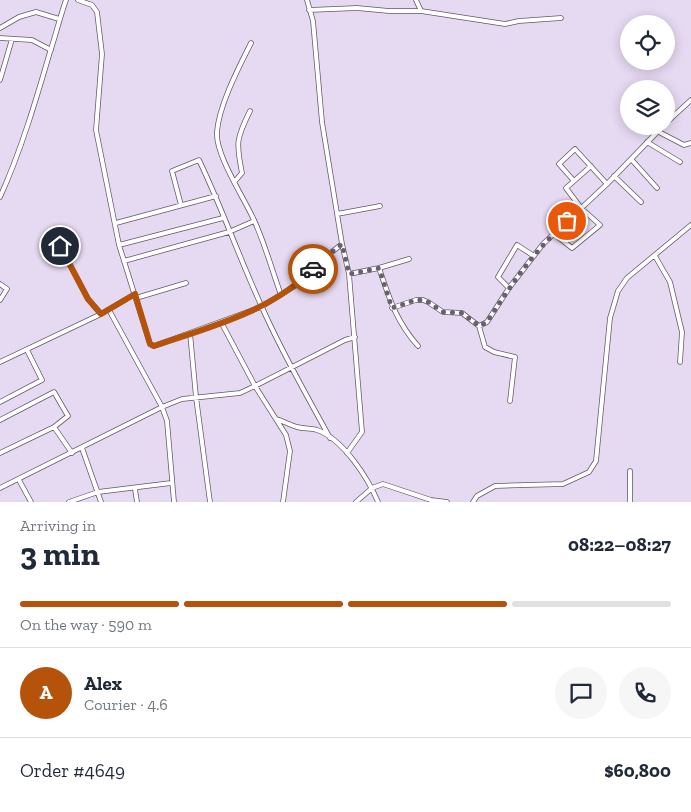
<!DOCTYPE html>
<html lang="en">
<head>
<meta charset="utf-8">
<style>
	:root { --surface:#fff; --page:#f6f6f7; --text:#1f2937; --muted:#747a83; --line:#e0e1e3; --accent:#b45309 }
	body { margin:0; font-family:"Zilla Slab",serif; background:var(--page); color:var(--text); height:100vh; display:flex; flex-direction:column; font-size:19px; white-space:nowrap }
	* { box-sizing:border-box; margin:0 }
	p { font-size:16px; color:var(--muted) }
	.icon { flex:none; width:28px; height:28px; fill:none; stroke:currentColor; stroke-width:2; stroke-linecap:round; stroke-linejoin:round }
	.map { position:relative; height:502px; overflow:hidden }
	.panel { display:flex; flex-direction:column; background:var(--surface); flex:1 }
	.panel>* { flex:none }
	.controls { position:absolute; left:620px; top:15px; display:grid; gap:10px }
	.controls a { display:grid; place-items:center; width:55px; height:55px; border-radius:50%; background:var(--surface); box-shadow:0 2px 12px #0003; font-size:25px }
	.pin { position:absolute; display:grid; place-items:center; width:42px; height:42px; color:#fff; margin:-21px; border:2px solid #fff; border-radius:50%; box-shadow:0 1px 5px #0007 }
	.courier { position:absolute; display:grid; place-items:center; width:50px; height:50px; margin:-25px; border:4px solid #b45309; border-radius:50%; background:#fff; color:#222; box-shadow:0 1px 6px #0007 }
	.head em { font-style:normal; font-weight:800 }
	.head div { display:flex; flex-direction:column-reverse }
	.head { display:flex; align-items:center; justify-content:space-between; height:85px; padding:0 20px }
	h1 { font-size:32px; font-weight:800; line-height:38px }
	.bar { display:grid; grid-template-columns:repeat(4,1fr); gap:8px 5px; align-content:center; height:60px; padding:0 20px }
	.bar i { height:6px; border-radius:4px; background:var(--line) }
	.bar .current { background:var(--accent) }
	.bar p { grid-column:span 4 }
	.line { display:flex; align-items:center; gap:12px; padding:0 20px; border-top:1px solid var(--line) }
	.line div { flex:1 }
	.round { display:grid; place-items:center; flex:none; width:52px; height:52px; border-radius:26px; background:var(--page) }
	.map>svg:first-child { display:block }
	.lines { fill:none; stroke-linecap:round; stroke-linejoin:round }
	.minor-casing { stroke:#63586d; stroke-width:5.5 }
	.minor { stroke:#fff; stroke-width:4 }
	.done { stroke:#67606f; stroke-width:5; stroke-dasharray:0 9 }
	.route { stroke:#b45309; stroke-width:6 }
</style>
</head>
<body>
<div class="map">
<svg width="691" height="502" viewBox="0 0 691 502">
	<rect width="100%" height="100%" fill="#e6d9f2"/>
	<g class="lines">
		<g class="minor-casing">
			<path id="minor" d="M78 0 92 5 97 12 102 54 96 130 119 245 150 344 154 346 261 307 295 286 324 258 342 244
				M307 0 313 21 322 122 331 177 342 244 349 274 362 432 347 453
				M416 0 421 11
				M309 10 357 8 389 11H421L505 24 519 21 561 18
				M0 28 19 17 36 12 59 19
				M0 38 32 40 51 50
				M251 43C239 67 219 105 217 132 215 154 244 198 254 220 265 244 272 270 281 295
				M0 80 12 39
				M666 123 691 100
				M657 131 684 145 691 143
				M647 142 680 162
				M631 159 657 188
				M614 176 641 202
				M235 181 242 173C236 143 236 139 250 111
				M574 181 591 166
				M0 197C21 151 36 100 50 52 56 34 60 17 66 0
				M181 205 172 171 199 160C222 208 239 257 261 305 281 351 306 394 330 438
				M337 214 380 206
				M116 223 216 196
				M553 233 572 248 600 225 581 208 566 188 574 181 559 164 575 149 607 184
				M119 245 223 218
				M60 246 88 299 101 314
				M655 256 670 282 682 332 680 362
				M124 261 229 232 254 221
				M379 268C390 300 396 321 418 346
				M349 274 379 268 409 259
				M0 284 7 289 0 300
				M509 288 498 277 517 245 534 256
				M136 298 186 283
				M392 308 416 300H423L428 302 443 312 462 313 479 326 487 322 509 288 543 244 607 184 663 126
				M109 310 162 407 167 421 174 502
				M221 322 255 386 286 435 290 451 283 502
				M479 326 485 347 494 352 515 357 510 401
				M190 333 196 397 210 502
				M0 362 101 314 135 294
				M0 402 42 380 27 350
				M276 419C283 421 290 425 297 427 304 429 311 428 317 430 343 439 368 478 378 502
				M0 420 54 392 68 416 54 427
				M82 448 101 502
				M0 453 54 427 72 453
				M630 471V502
				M19 480 31 502
				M0 488 162 407 182 399 240 393 255 386 345 340 355 337
				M135 489 137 502
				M69 502 98 492 171 483
				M356 502 372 488 383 484 431 500 447 502
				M473 502 477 496 495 486 563 484 589 472 596 461 610 318 618 291 627 278 691 225"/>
		</g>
		<use href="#minor" class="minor"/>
	</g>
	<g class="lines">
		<path class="done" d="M313 269 324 258 342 244 349 274 379 268 392 308 416 300H423L428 302 443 312 462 313 479 326 487 322C510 286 535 250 567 221"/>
		<path class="route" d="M60 246 88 299 101 314 135 294 150 344 154 346C209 327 271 312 313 269"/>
	</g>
</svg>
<div class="controls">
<a><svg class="icon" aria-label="locate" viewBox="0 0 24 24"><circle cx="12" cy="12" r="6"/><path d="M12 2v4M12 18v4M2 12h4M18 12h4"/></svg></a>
<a><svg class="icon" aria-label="layers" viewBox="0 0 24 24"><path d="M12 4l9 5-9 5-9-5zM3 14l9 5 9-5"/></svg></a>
</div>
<div class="pin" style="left:567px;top:221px;background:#ea580c"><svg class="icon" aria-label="bag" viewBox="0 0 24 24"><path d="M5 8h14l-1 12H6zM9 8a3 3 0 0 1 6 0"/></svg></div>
<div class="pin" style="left:60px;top:246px;background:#1f2937"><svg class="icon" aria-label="home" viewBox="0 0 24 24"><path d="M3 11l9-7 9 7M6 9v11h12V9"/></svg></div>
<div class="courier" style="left:313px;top:269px"><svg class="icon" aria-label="car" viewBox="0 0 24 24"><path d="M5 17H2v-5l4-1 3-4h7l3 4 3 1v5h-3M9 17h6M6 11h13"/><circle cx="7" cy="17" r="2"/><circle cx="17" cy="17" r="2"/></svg></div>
</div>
<section class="panel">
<div class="head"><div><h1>3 min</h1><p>Arriving in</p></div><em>08:22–08:27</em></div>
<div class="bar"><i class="current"></i><i class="current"></i><i class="current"></i><i></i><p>On the way · 590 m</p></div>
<div class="line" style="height:90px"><b class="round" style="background:var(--accent);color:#fff">A</b><div><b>Alex</b><p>Courier · 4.6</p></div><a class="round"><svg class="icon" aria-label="chat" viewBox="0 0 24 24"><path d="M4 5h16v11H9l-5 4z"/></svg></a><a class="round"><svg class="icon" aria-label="phone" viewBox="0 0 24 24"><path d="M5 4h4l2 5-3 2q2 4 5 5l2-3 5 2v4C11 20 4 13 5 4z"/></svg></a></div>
<div class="line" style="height:65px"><div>Order #4649</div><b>$60,800</b></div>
</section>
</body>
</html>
